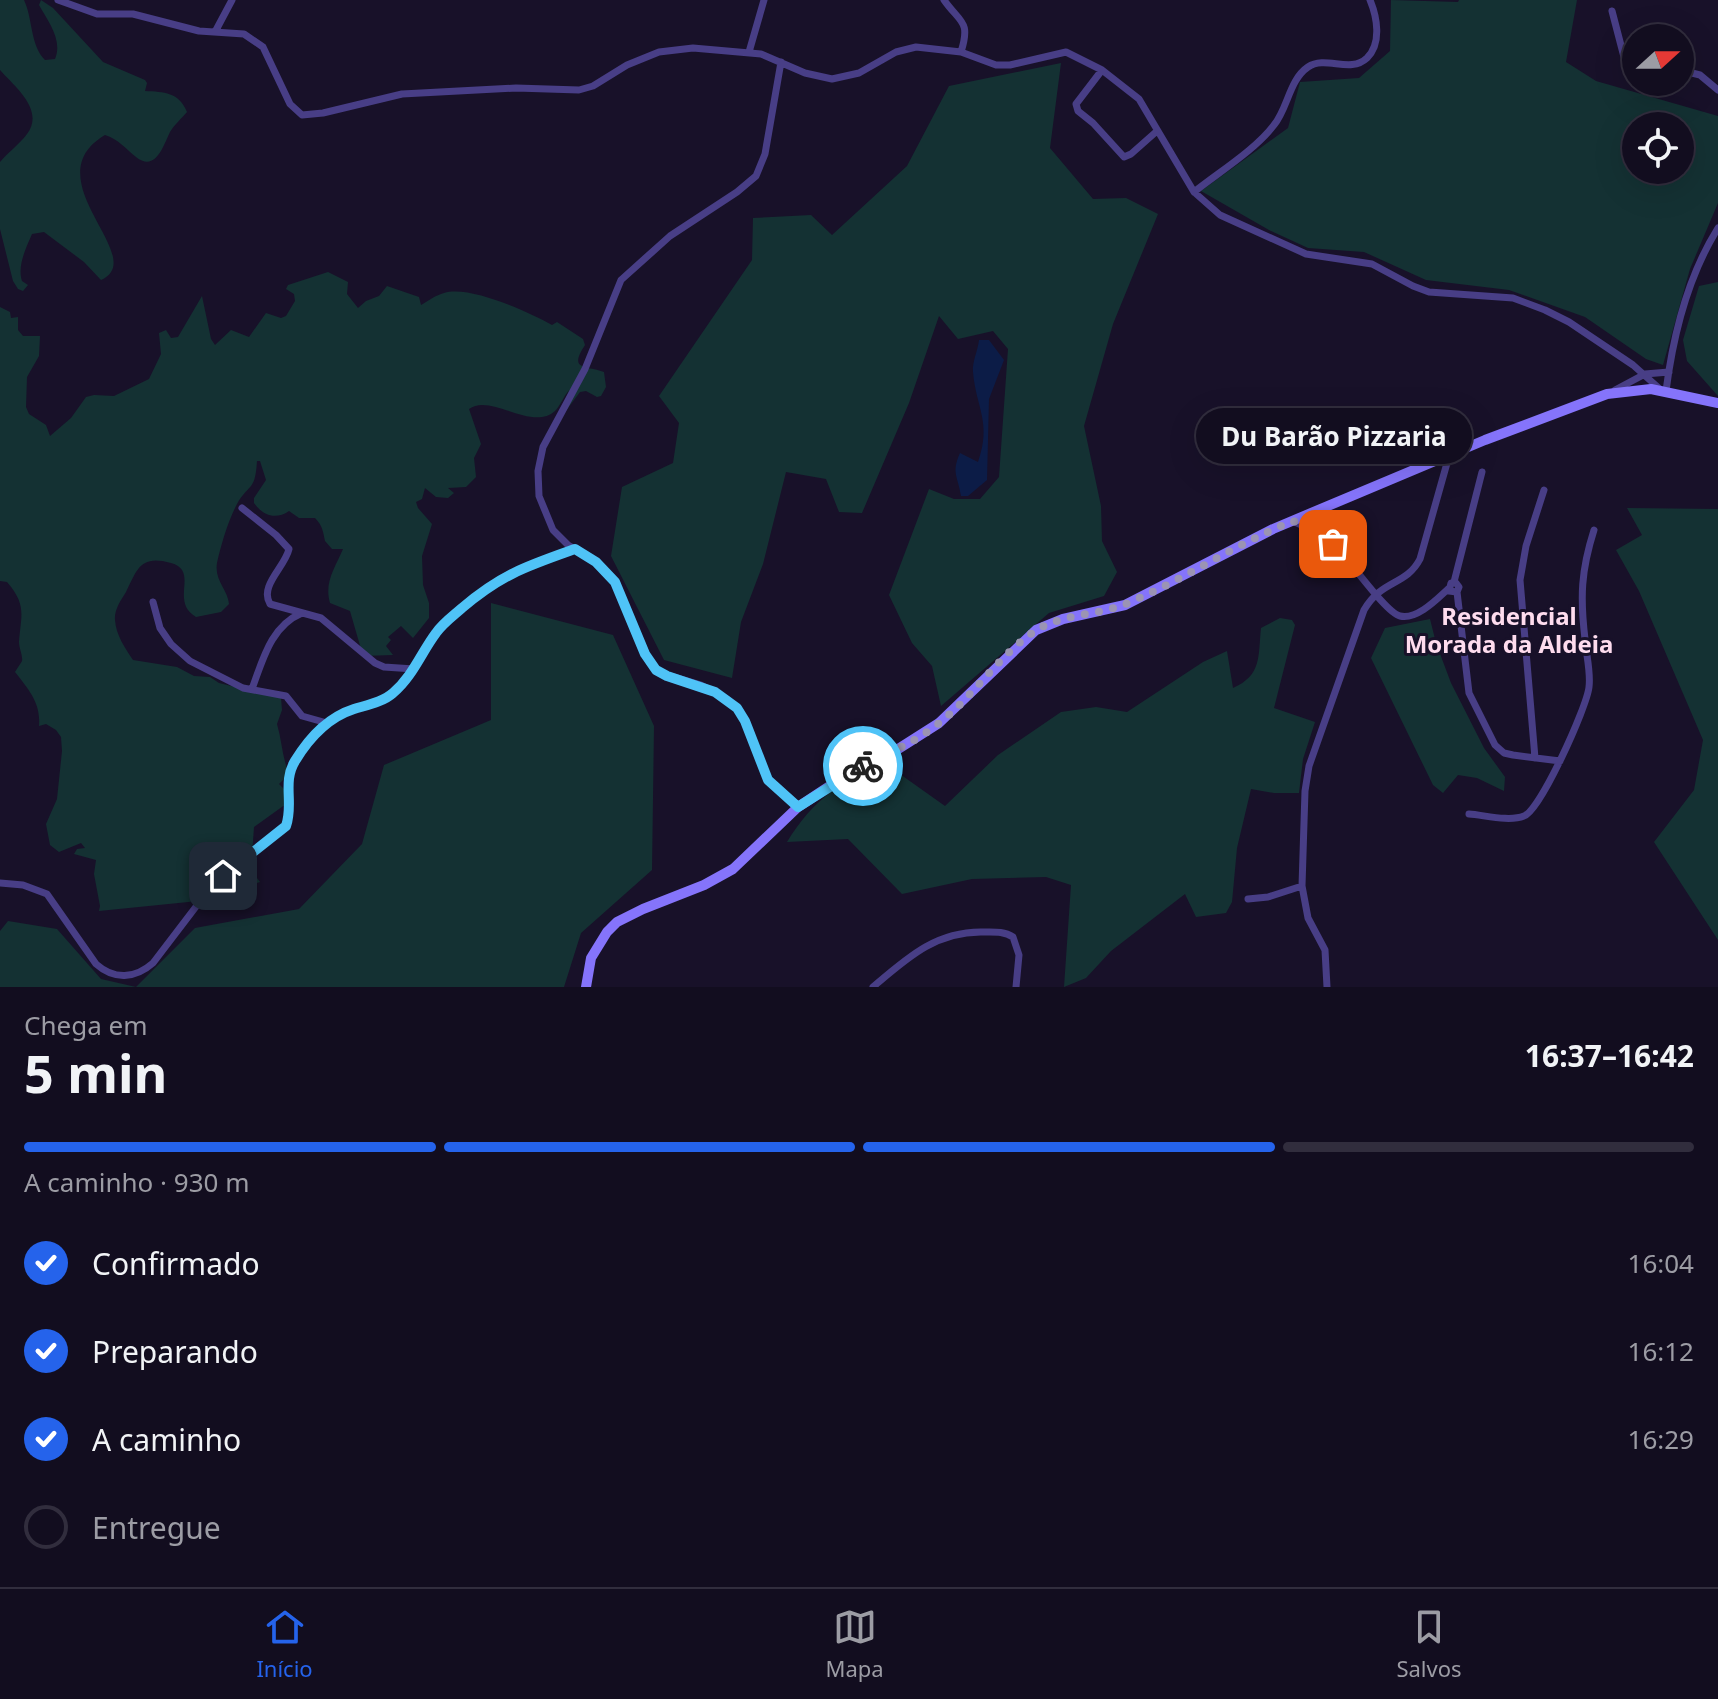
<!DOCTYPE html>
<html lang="pt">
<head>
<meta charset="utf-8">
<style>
	:root { --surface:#120d1f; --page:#1f1b2c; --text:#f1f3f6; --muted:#9c9ca4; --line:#312d3d; --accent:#2563eb }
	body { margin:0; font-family:"Noto Sans",sans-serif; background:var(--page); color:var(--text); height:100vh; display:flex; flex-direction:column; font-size:30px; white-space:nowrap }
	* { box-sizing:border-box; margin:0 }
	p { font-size:26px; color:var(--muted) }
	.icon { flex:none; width:44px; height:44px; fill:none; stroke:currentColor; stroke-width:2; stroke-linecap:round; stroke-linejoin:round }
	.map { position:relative; height:987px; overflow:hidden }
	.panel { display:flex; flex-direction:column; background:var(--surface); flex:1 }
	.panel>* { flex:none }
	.needle { width:52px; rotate:69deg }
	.buttons { position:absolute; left:1622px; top:24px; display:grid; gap:16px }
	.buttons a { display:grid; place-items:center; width:72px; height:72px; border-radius:50%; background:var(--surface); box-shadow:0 8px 32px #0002,0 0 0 2px var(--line); font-size:40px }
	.pin { position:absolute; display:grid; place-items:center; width:68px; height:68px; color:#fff; margin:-34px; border-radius:16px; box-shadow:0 4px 12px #0006 }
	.courier { position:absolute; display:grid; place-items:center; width:80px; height:80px; margin:-40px; border:6px solid #4fc3f7; border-radius:50%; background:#fff; color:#222; box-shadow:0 2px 10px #0007 }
	.bubble { position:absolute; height:56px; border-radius:28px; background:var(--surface); box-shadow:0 8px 32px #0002,0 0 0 2px var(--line); font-size:26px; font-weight:700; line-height:56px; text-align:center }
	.headline em { font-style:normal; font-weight:700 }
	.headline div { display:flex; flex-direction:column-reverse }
	.headline { display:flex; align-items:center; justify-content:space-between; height:136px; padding:0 24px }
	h1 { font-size:52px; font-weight:700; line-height:60px }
	.bar { display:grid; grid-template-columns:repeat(4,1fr); gap:12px 8px; align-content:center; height:96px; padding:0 24px }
	.bar i { height:10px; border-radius:6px; background:var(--line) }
	.bar .selected { background:var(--accent) }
	.bar p { grid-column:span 4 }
	ol { padding:0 24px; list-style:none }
	li { display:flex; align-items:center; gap:24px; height:88px }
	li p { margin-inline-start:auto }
	li .icon { padding:8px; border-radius:50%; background:var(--accent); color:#fff; stroke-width:4 }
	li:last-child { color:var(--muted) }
	li i { width:44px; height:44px; border:4px solid var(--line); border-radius:50% }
	.dock { display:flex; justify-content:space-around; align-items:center; height:112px; border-top:2px solid var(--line); background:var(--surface); font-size:22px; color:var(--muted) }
	.dock a { display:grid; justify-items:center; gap:4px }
	.dock .selected { color:var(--accent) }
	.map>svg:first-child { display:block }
	.green { fill:#143133; fill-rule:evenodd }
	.water { fill:#0c1c47 }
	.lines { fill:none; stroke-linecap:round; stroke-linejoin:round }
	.street { stroke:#483e86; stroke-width:7 }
	.secondary { stroke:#8574fb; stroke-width:10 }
	.done { stroke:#9b94b3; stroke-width:8; stroke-dasharray:0 14.4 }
	.route { stroke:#4fc3f7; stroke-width:10 }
	.labels { text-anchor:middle; stroke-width:6; stroke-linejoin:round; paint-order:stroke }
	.quarter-label { font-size:24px; font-weight:bold; fill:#fedcee; stroke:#181129 }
</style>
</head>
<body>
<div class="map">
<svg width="1718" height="987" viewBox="0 0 1718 987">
	<rect width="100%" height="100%" fill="#181129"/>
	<path class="green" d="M0 0H24C33 19 30 45 45 60L55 59C63 40 48 21 39 5L41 0 53 8 103 62 145 80 147 83 145 91C164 92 179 92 187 112 182 118 174 125 170 132 164 144 156 173 136 157 126 149 118 139 105 135 31 179 151 258 101 280L84 262 44 232 32 234C26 248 17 266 22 281L28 285 23 291 18 289 13 281 0 229V162C8 152 19 145 27 134 45 110 15 87 0 70Z
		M1391 0 1458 2 1459 0H1577L1566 62 1596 81 1718 116V203L1690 269 1663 365 1646 359 1585 317 1509 290 1426 280 1364 252 1308 248 1269 230 1201 191 1288 128 1300 82 1359 78 1390 51ZM1636 126H1680V170H1636Z
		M1061 63 1050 148 1093 199 1126 198 1158 214 1113 324 1084 426 1101 506 1102 541 1117 572 1104 596 1049 613 941 706 932 666 912 643 889 595 929 489 954 499H980L999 477 1008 349 993 331 958 339 939 316 909 403 862 513 839 512 826 479 786 472 763 564 741 622 732 678 664 660 611 556 622 487 673 463 679 423 659 396 752 260 753 218 811 215 832 235 907 166 949 86Z
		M328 272 348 282 347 294 358 308 366 301 379 296 387 286 419 297 421 305C428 301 436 295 444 293 470 285 528 312 552 325L557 322 583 339 585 345C568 371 586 365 604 372L606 387 601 396 597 397 586 391 580 392 556 424 569 390C564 396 560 406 555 411 532 432 491 393 469 409L481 444 474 458 476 477 466 487 448 488 454 493 448 498 436 497 425 488 422 499 416 502 418 508 432 524 422 556 423 585 429 603V618L413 638 401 626 388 637 391 640 386 646 393 655 363 656 350 611 330 603C324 582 335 568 343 549H332L325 541C323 532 323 526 315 518H299L289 511C276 520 263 516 254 503V498L266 480 260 461H257C255 492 250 482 237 504 228 521 221 545 217 563 214 580 228 590 229 604L221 612 196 617C169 601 200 571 171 563 140 554 137 570 126 592 121 600 114 610 115 620 116 635 125 648 133 660L177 667 194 676 210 677 219 683 281 698 282 710 277 724C282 741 282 757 289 774L279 784 286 791V804L254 827 251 870 260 882 245 887 238 897 99 911 100 906 94 874 96 860 74 854 77 849 85 848 81 843 59 852 50 845 46 824 57 799 62 751 61 737 56 730 46 724 39 726C41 703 29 690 15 672 17 668 20 665 22 661 23 656 19 648 19 642 21 615 27 605 7 582L0 581V307L10 312 11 318 18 317V330L23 336H40L39 356 27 377 26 407 29 414 46 425 50 436 71 418 86 397 94 395 114 396 149 379 161 354 159 333 166 330 171 338 178 337 202 296 211 339 215 345 231 330 249 337 266 313 281 318 286 316 295 301 294 294 286 289 288 285Z
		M1718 282V396L1687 361 1683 340 1699 286Z
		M1627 508 1718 509V940L1654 842 1694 790 1703 740 1639 591 1616 550 1642 535Z
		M491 603 613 635 654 726 652 870 581 933 564 987H0V931L8 921 57 929 101 979 136 987 195 928 299 909 362 844 384 765 491 720Z
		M1280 618 1292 620 1295 625 1274 708 1315 722 1303 759 1299 793H1274L1251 789 1237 848 1232 902 1226 913 1196 917 1185 894 1111 951 1086 978 1064 987 1071 885 1046 877 972 879 902 894 848 839 787 842C812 801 843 776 890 767L945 806 998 755 1061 712 1096 707 1127 712 1203 662 1227 651 1233 688C1262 675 1258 657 1261 628Z
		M1430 619 1436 643 1451 683 1484 748 1505 777 1504 791 1477 778 1458 775 1443 793 1433 785 1371 658 1385 628Z"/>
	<path class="water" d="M979 340H989L1004 360 989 399 987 480 968 496H961C958 476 951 473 960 453L978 462C992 422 976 408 973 372 972 362 978 350 979 340Z"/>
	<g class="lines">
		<path class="street" d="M58 0 97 14H133L199 31 244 34 263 47 290 104 302 115 323 113 402 94 516 88 579 90 593 86 627 65 659 52 693 48 761 54 805 73 832 79 859 73 896 52 916 47 961 52 996 65H1010L1066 52 1102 70 1139 99 1194 192 1220 215 1306 254 1372 264 1413 286 1429 292 1513 298 1545 310 1569 322 1633 365 1661 390
			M944 0C960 23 971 20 961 52
			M1612 11 1624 57 1636 62
			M215 32 232 0
			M749 52 764 0
			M781 62 765 154 756 176 737 192 670 236 621 280 585 369 543 447 538 471 539 496 553 530 568 545 596 562 615 582 650 663 661 673 701 685 727 699 737 708 745 721 768 780 798 807
			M1102 70 1076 104 1078 111 1093 123 1124 157 1131 154 1157 131
			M1680 70 1700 75 1718 90
			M1194 192C1219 172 1255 150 1274 125 1288 108 1289 80 1308 67 1326 55 1350 74 1367 58 1382 43 1377 17 1370 0
			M1615 390 1645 374 1669 372
			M1666 391C1673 336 1688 276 1718 228
			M242 508 276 535 289 549C285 567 259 586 270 604L321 618 375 663 384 667 414 669
			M1293 521C1308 529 1323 535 1336 547 1349 559 1386 613 1400 616 1417 620 1437 599 1448 589
			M1454 582 1482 472
			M1457 592 1449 591 1451 583H1456L1459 587 1457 592 1469 693 1495 745 1504 753 1513 755 1560 761
			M153 602 160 628 171 644 190 661 243 688 286 696 302 716 327 723
			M252 689C263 659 271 626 302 613
			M1535 758 1520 580 1526 546 1544 490
			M1469 814C1484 815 1509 822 1524 816 1540 811 1587 707 1589 687 1591 672 1586 654 1585 639 1580 597 1581 571 1594 530
			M0 883 23 885 47 894 96 964C114 980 135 979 153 963L211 887 286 826C294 804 283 782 295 761 309 739 329 717 354 709 367 705 383 702 393 693 413 676 421 653 436 633 443 623 453 616 462 608 502 574 527 566 575 549
			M1248 899 1268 897 1302 886
			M873 987C907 958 936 931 983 932 994 932 1004 931 1013 937L1019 955 1016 987
			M1327 987 1325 950 1308 918 1302 886 1305 791 1309 766 1364 610C1382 579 1406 586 1420 559L1449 456"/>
		<path class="secondary" d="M586 987 591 958 607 932 617 922 643 909 704 885 733 869 798 807 854 770 895 751 939 723 1036 630 1063 619 1125 605 1273 529 1485 440 1607 394 1651 389 1718 403"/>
	</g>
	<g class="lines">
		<path class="done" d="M863 766C889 753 915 742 938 724 973 697 998 656 1035 631 1062 613 1099 616 1128 603 1185 579 1236 544 1293 521L1319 533 1333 544"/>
		<path class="route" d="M223 876 286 826C294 804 282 782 295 761 309 738 329 717 354 709 367 705 383 702 393 693 413 676 421 653 436 633 443 623 453 616 462 608 502 574 527 566 575 549L596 562 615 582 645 654 656 670 667 676 715 692 737 708 745 721 768 780 798 807 863 766"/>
	</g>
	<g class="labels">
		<g class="quarter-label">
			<text x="1509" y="625">Residencial<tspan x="1509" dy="28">Morada da Aldeia</tspan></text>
		</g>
	</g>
</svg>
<div class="buttons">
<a><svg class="needle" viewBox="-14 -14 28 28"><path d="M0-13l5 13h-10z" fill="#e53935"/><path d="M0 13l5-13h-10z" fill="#9c9ca4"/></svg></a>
<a><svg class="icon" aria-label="locate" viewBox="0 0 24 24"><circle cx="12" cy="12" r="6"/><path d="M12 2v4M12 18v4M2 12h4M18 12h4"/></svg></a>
</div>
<div class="pin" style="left:1333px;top:544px;background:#ea580c"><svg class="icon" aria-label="bag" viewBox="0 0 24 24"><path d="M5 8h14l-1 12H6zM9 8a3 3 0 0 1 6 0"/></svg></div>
<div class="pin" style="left:223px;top:876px;background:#1f2937"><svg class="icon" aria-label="home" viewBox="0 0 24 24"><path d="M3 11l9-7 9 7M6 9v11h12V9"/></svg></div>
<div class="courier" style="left:863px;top:766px"><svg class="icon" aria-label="bike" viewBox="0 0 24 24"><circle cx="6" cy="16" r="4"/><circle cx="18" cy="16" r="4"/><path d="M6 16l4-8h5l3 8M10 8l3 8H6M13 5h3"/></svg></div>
<div class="bubble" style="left:1196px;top:408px;width:276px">Du Barão Pizzaria</div>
</div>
<section class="panel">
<div class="headline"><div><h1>5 min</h1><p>Chega em</p></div><em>16:37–16:42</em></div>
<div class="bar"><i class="selected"></i><i class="selected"></i><i class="selected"></i><i></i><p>A caminho · 930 m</p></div>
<ol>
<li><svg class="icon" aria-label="check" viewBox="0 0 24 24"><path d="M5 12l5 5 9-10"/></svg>Confirmado<p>16:04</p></li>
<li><svg class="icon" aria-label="check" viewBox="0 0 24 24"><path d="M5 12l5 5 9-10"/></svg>Preparando<p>16:12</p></li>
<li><svg class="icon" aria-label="check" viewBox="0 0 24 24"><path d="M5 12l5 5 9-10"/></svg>A caminho<p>16:29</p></li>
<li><i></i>Entregue</li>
</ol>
</section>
<nav class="dock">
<a class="selected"><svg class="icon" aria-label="home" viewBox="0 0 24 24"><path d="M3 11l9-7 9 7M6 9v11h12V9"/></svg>Início</a>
<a><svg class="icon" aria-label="map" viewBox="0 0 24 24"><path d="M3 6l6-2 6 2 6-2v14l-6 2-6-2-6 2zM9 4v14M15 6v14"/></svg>Mapa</a>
<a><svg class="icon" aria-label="saved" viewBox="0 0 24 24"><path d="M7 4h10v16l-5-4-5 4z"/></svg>Salvos</a>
</nav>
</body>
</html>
